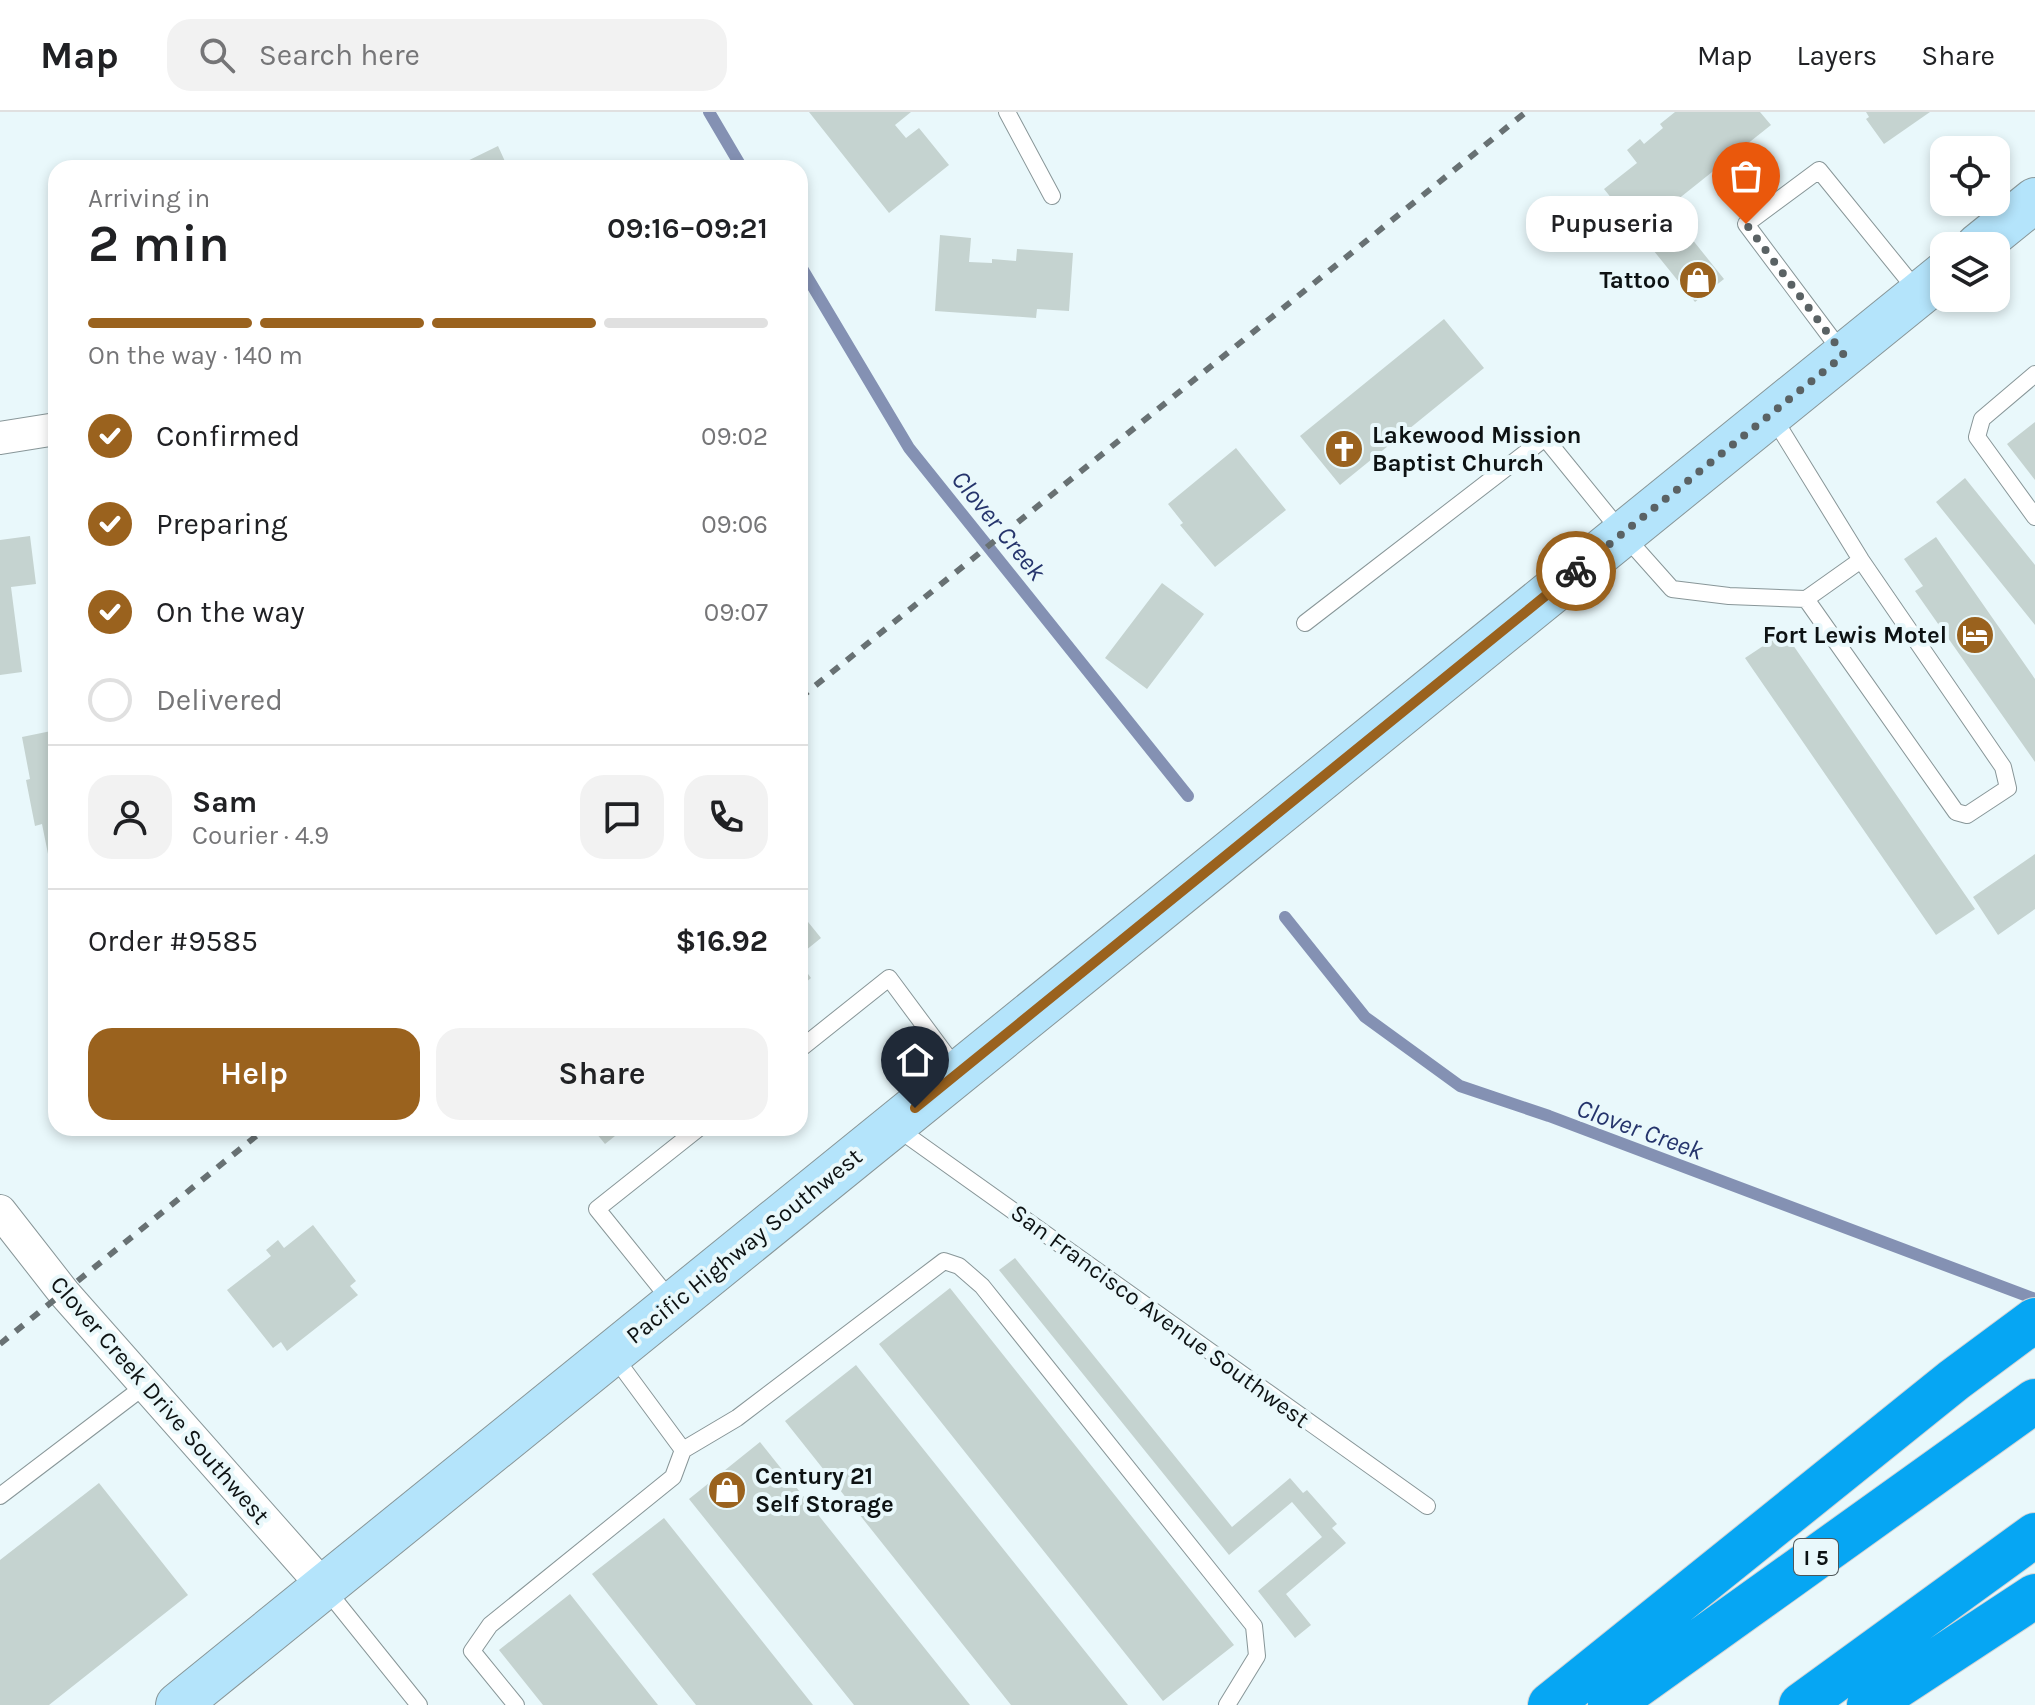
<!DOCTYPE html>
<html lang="en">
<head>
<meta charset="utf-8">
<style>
	:root { --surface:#fff; --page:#f2f2f2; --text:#202124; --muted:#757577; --line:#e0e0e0; --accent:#9a621e }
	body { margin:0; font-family:Karla,sans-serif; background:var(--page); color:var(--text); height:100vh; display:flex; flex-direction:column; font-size:30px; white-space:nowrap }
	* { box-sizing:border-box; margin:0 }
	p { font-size:26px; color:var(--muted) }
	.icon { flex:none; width:44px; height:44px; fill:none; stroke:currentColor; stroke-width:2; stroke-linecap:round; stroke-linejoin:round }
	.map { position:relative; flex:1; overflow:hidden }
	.side { position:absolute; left:48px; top:48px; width:760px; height:976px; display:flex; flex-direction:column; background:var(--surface); border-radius:24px; box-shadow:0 4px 12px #0003 }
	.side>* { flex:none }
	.tools { position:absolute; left:1930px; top:24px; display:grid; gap:16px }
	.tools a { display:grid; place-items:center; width:80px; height:80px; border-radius:16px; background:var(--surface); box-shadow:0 4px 12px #0003; font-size:40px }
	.pin { position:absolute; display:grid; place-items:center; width:68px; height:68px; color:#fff; margin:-82px -34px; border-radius:50% 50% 50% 0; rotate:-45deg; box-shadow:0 0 8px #0007 }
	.pin .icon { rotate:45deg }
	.courier { position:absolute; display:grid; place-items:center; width:80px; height:80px; margin:-40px; border:6px solid #9a621e; border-radius:50%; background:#fff; color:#222; box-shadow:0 2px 10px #0007 }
	.bubble { position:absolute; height:56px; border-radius:24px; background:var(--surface); box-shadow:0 4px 12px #0003; font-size:26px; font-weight:600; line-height:56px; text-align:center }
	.head em { font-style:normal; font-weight:600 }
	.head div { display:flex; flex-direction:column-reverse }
	.head { display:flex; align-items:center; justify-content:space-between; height:136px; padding:0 40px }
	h1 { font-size:52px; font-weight:600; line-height:60px }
	.bar { display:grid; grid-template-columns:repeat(4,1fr); gap:12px 8px; align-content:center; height:96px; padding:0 40px }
	.bar i { height:10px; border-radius:6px; background:var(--line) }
	.bar .active { background:var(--accent) }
	.bar p { grid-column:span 4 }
	.line { display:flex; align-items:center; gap:20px; padding:0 40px; border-top:2px solid var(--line) }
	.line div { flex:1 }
	.round { display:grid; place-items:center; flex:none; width:84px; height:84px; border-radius:24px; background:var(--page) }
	ol { padding:0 40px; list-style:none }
	li { display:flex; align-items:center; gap:24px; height:88px }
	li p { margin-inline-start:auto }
	li .icon { padding:8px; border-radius:50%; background:var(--accent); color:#fff; stroke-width:4 }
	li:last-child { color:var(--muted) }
	li i { width:44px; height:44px; border:4px solid var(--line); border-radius:50% }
	.action { display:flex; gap:16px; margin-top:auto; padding:16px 40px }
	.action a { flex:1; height:92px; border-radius:24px; background:var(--accent); color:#fff; font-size:32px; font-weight:600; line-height:92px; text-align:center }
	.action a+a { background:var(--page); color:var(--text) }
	header { display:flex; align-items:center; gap:48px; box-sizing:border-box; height:112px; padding:0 40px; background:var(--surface); border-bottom:2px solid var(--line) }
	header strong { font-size:38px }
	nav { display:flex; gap:44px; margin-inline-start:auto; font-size:28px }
	.search { width:560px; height:72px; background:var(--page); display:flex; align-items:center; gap:20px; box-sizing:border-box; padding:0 28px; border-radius:24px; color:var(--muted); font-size:30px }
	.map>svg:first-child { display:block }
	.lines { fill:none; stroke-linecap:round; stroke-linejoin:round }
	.stream { stroke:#8491b3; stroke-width:12 }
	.building { fill:#c5d3d0 }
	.lane-casing { stroke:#889698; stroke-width:18 }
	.street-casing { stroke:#889698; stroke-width:34 }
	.secondary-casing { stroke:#889698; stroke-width:46 }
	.highway-casing { stroke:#d3d4d5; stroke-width:46 }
	.lane { stroke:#fff; stroke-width:16 }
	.street { stroke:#fff; stroke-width:32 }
	.secondary { stroke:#b4e4fb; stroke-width:44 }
	.highway { stroke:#06a6f3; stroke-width:44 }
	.rail { stroke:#687173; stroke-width:6; stroke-dasharray:10 10; stroke-linecap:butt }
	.done { stroke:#5a6264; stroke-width:8; stroke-dasharray:0 14.4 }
	.route { stroke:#9a621e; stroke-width:10 }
	.labels { text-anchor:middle; stroke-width:8; stroke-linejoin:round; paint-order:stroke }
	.shield { fill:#e9f8fb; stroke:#4f5759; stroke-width:2 }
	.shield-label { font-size:22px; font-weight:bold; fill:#0d1213 }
	.poi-label { font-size:24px; font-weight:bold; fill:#0d1213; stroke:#e9f8fb; text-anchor:end }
	.street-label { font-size:24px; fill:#0d1213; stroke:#e9f8fb }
	.water-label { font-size:26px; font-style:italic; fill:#25346c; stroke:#e9f8fb }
</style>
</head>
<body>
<header>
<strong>Map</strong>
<div class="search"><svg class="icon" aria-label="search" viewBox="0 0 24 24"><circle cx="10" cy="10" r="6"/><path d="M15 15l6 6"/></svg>Search here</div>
<nav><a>Map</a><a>Layers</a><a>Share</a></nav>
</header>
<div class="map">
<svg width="2035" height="1593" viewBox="0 0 2035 1593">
	<rect width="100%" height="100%" fill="#e9f8fb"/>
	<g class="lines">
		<path class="stream" d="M709 0 742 56
			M800 153 909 336 1188 684
			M1285 805 1365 905 1460 974 1549 1004 2035 1187"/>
	</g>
	<path class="building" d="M809 0H911L895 13 906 26 919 16 949 53 889 101Z
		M1675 0H1760L1771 13 1667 96 1724 167 1695 190 1604 77 1637 51 1627 38 1640 27 1644 32 1663 16 1660 12Z
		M1866 0H1930L1884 32 1866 7 1869 5Z
		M498 34 508 56H453Z
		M940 123 971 126 969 150 992 151V147L1016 149 1017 137 1073 141 1069 199 1037 197 1036 206 935 199Z
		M1444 207 1484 256 1340 373 1300 324Z
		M2035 310V368L2007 332Z
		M1236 336 1286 398 1215 455 1180 413 1183 411 1168 392Z
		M1965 366 2035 453V513L1936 390Z
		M30 424 36 472 11 475 22 560 0 563V428Z
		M1936 425 2035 567V650L1915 479 1923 474 1904 447Z
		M1162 471 1204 502 1147 577 1105 546Z
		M1784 520 1975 797 1936 823 1745 546Z
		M56 618V751L50 752 42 712 35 714 26 668 30 667 22 625Z
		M2035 742V797L1998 823 1973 785Z
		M800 800 821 826 800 843Z
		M800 851 811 866 800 875Z
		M592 1016H625L605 1032Z
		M313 1113 356 1169 350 1174 358 1183 287 1239 281 1230 273 1236 227 1178 271 1144 266 1138 278 1128 284 1136Z
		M1015 1146 1232 1415 1290 1366 1303 1381 1307 1378 1337 1412 1332 1416 1346 1431 1286 1482 1311 1513 1295 1526 1258 1479 1322 1425 1292 1390 1229 1443 999 1158Z
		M950 1176 1234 1533 1163 1589 879 1232Z
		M856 1253 1128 1593H1011L785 1309Z
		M760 1330 970 1593H854L689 1387Z
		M99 1371 188 1483 49 1593H0V1448Z
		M664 1406 813 1593H696L592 1462Z
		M570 1482 658 1593H543L499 1538Z"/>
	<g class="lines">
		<g class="lane-casing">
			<path id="lane" d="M1007 0 1052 84
				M1844 243 1746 112 1819 58 1918 180
				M2035 262 1982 307 1977 325 2035 405
				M1806 487 1861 448
				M1305 511 1545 326 1623 422 1672 477 1729 484 1806 487 1956 700 1967 703 2008 676 2003 655 1861 448 1773 305
				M800 937 889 866 958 959
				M894 1014 1427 1394
				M672 1190 597 1097 699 1016
				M613 1243 683 1338
				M0 1384 146 1273
				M325 1476 419 1593
				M516 1593 472 1539 490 1513 673 1365 683 1338 737 1306 944 1149 959 1154 982 1174 1254 1514 1257 1544 1227 1593"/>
		</g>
		<g class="street-casing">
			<path id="street" d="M0 326 56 317
				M0 1099 64 1181 324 1475"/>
		</g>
		<g class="secondary-casing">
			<path id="secondary" d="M1978 134 2035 88
				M178 1593 1944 162"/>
		</g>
		<g class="highway-casing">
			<path id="highway" d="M1550 1593 1954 1268 2035 1208
				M1610 1593 2035 1289
				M1801 1593 2035 1423
				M1869 1593 2035 1484"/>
		</g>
		<use href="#lane" class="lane"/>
		<use href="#street" class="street"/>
		<use href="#secondary" class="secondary"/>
		<use href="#highway" class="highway"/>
		<path class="rail" d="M800 586 1526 0
			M0 1232 266 1016"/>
	</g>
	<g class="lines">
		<path class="done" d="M1576 459 1844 243 1746 112"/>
		<path class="route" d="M915 996 1576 459"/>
	</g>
	<defs>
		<g id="shop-disc" transform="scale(2)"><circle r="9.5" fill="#9a621e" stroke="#e9f8fb"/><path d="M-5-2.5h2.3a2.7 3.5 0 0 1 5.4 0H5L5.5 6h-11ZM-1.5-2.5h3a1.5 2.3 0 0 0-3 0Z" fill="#fff"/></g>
		<g id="church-disc" transform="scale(2)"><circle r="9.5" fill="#9a621e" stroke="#e9f8fb"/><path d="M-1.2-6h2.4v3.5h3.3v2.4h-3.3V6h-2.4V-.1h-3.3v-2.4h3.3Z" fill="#fff"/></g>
		<g id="hotel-disc" transform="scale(2)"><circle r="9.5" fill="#9a621e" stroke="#e9f8fb"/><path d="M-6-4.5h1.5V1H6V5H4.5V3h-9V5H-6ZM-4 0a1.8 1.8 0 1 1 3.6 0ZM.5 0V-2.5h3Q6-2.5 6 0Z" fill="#fff"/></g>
	</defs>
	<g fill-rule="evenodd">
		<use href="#shop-disc" x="1698" y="168"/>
		<use href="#church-disc" x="1344" y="337"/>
		<use href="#hotel-disc" x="1975" y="523"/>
		<use href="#shop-disc" x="727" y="1378"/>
	</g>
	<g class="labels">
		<rect class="shield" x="1794" y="1427" width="44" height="36" rx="6"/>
		<g class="shield-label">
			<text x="1816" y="1453">I 5</text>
		</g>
		<g class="poi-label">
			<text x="1670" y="176">Tattoo</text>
			<text x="1372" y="331" text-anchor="start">Lakewood Mission<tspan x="1372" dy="28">Baptist Church</tspan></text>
			<text x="1947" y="531">Fort Lewis Motel</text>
			<text x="755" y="1372" text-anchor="start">Century 21<tspan x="755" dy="28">Self Storage</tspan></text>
		</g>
		<g class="street-label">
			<text transform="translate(744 1134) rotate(-39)" y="8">Pacific Highway Southwest</text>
			<text transform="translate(1160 1204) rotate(36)" y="8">San Francisco Avenue Southwest</text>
			<text transform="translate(160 1288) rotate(49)" y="8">Clover Creek Drive Southwest</text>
		</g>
		<g class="water-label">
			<text transform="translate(999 413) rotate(51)" y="9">Clover Creek</text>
			<text transform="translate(1640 1017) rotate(20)" y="9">Clover Creek</text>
		</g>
	</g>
</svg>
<div class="tools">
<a><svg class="icon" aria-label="locate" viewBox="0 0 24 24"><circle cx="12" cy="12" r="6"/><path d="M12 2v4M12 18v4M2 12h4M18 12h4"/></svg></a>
<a><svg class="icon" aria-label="layers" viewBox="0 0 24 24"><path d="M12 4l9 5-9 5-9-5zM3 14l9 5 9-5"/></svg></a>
</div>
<div class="pin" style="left:1746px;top:112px;background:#ea580c"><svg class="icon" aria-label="bag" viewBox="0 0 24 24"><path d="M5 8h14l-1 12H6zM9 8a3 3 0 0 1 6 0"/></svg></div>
<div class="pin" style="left:915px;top:996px;background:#1f2937"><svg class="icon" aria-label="home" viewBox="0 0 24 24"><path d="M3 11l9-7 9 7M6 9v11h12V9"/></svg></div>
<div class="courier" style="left:1576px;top:459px"><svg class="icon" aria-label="bike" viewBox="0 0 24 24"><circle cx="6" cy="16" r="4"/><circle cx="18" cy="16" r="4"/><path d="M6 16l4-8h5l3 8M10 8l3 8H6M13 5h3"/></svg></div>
<div class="bubble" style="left:1526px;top:84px;width:172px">Pupuseria</div>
<section class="side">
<div class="head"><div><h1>2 min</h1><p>Arriving in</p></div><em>09:16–09:21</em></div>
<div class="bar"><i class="active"></i><i class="active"></i><i class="active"></i><i></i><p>On the way · 140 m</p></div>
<ol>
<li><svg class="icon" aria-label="check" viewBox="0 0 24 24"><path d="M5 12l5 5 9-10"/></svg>Confirmed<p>09:02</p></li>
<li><svg class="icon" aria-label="check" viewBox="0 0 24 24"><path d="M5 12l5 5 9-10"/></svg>Preparing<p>09:06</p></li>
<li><svg class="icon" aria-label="check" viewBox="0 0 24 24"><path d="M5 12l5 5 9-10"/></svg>On the way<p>09:07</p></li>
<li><i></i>Delivered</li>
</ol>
<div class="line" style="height:144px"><a class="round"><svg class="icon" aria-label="person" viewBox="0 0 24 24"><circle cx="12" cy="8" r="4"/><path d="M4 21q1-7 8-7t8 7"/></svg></a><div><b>Sam</b><p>Courier · 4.9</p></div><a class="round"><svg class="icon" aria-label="chat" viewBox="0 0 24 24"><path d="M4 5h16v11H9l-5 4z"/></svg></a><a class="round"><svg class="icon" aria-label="phone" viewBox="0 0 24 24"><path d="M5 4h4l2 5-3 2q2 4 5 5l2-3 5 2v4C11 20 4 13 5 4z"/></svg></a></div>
<div class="line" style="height:104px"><div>Order #9585</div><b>$16.92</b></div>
<div class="action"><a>Help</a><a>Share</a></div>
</section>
</div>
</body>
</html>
